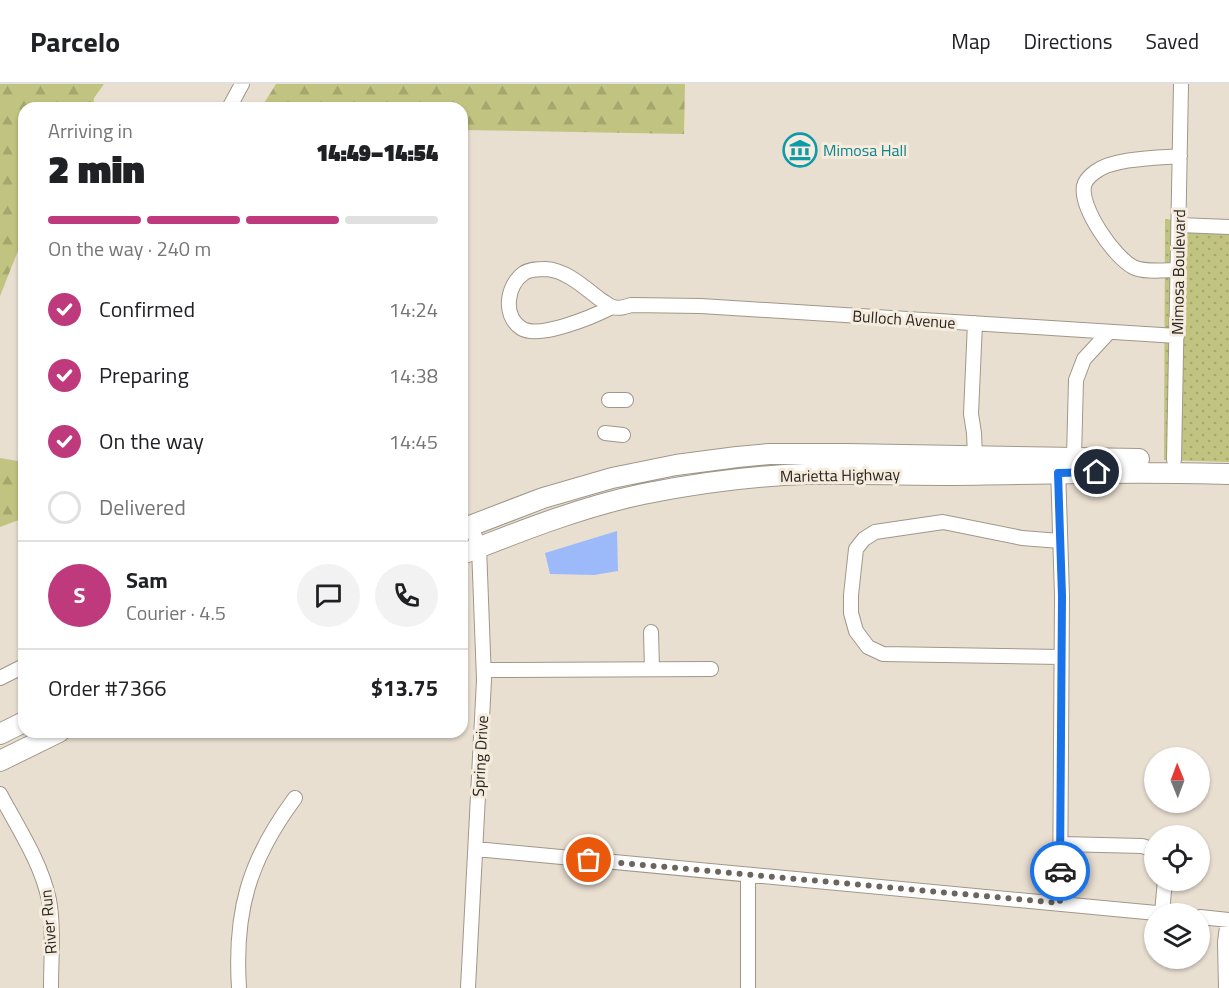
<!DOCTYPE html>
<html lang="en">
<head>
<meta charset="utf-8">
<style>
	:root { --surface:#fff; --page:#f2f2f2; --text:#202124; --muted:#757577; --line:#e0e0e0; --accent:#bf3a7d }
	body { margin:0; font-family:"Titillium Web",sans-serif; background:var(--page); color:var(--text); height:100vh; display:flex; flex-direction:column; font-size:22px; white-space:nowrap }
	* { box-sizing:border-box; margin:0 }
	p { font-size:20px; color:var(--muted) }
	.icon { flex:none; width:33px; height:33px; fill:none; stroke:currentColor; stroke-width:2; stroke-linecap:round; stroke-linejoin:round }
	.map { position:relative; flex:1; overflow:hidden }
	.side { position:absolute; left:18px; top:18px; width:450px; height:636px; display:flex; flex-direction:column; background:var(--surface); border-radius:18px; box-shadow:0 2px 4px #0004 }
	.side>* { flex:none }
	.needle { width:39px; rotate:359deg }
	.buttons { position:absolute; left:1144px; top:663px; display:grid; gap:12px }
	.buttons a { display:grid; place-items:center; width:66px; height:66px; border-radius:50%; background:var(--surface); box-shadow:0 2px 4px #0004; font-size:30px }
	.pin { position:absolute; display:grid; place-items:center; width:51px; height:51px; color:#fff; margin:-26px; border:3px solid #fff; border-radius:50%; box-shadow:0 2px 6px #0007 }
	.courier { position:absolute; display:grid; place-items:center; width:60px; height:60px; margin:-30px; border:4px solid #1a73e8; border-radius:50%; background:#fff; color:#222; box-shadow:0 2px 8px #0007 }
	.headline em { font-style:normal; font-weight:800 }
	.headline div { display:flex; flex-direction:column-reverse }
	.headline { display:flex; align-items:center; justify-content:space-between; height:102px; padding:0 30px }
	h1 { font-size:39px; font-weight:800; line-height:45px }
	.bar { display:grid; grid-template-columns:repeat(4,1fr); gap:9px 6px; align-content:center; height:72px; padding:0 30px }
	.bar i { height:8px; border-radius:4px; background:var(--line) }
	.bar .on { background:var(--accent) }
	.bar p { grid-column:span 4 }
	.line { display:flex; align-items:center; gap:15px; padding:0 30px; border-top:2px solid var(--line) }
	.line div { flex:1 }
	.round { display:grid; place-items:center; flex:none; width:63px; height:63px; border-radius:32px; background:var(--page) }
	ol { padding:0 30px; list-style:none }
	li { display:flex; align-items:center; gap:18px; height:66px }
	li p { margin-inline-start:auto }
	li .icon { padding:6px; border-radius:50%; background:var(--accent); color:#fff; stroke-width:4 }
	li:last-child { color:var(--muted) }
	li i { width:33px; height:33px; border:3px solid var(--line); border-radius:50% }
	header { display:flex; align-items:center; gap:36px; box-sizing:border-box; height:84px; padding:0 30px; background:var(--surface); border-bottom:2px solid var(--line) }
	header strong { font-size:28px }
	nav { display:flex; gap:33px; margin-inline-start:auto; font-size:21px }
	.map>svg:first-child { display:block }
	.forest { fill:url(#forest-firs) }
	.park { fill:url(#park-dots) }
	.water { fill:#9cbaf9 }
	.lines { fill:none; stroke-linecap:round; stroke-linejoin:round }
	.minor-casing { stroke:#a0978a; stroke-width:16 }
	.highway-casing { stroke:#a0978a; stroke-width:22 }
	.minor { stroke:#fff; stroke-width:14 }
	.highway { stroke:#fff; stroke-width:20 }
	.done { stroke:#6c655d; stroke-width:6; stroke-dasharray:0 10.8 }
	.route { stroke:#1a73e8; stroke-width:8 }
	.labels { text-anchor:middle; stroke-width:6; stroke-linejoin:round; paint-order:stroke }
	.culture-label { font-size:16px; fill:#0d838f; stroke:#f6ecde; text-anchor:start }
	.street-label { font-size:16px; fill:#28241f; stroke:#f6ecde }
</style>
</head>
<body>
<header>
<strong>Parcelo</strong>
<nav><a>Map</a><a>Directions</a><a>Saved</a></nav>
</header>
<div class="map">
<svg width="1229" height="904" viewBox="0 0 1229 904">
	<defs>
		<pattern id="forest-firs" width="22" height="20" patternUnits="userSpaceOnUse" patternTransform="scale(1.5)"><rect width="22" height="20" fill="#c0c480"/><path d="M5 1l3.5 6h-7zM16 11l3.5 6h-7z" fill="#a5a86e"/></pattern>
		<pattern id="park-dots" width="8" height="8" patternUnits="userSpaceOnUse" patternTransform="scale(1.5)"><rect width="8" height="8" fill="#c0c480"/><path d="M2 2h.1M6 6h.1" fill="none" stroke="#a5a86e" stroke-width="1.8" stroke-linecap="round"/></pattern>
	</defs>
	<rect width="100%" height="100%" fill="#e9dfd1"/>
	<path class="forest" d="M0 0H104L94 14 93 24H24V152L0 212Z
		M276 0H685L684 50 462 46V24H261Z
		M0 374 24 378V434L0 443Z"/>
	<path class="park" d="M1165 135 1229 145V378L1164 376Z"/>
	<path class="water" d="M617 447 618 487 594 491 550 490 545 469Z"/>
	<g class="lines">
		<g class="minor-casing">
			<path id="minor" d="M229 24 242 0
				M1180 141 1229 143
				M1179 186C1165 186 1145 189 1133 183 1114 173 1080 124 1084 102 1085 97 1091 91 1095 88 1113 74 1157 74 1180 72
				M612 223C594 232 539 256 521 244 502 231 507 201 524 189 530 185 539 185 546 185 566 186 585 204 601 216 605 218 609 222 613 223 619 225 625 223 631 221L701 222 1177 252
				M975 239 971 330 974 349 975 372
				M609 316H626
				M605 349 623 351
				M1074 373 1076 296 1084 275 1109 248
				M1174 376 1181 0
				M1058 383 1062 512 1060 819
				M1060 457 1022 454 943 438 875 448 864 455 856 465 851 511V529L856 547 868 563 883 570 1061 573
				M651 548 652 585
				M484 586 711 585
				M0 594 24 582
				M0 710C18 744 41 778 49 816 54 844 51 875 51 904
				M1061 760 1142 762 1155 766
				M476 765 1167 830
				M1162 829 1165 796
				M1200 833 1229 836
				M239 904C234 827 249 776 295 714
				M468 904 484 596 479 463 471 442
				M748 904V791
				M1226 904 1225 858 1228 836"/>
		</g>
		<g class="highway-casing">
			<path id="highway" d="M462 445 543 414 612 394 676 381 737 373 769 370H846L1139 375
				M462 470C521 447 581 423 643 410 697 399 751 392 806 390 853 389 900 391 947 391 1041 390 1135 387 1229 390
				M0 650 24 638
				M0 677 59 648"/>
		</g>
		<use href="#minor" class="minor"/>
		<use href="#highway" class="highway"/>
	</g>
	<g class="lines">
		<path class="done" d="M589 776 1060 819V787"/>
		<path class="route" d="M1060 787 1062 512 1058 389 1097 388"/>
	</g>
	<defs>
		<g id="museum-ring" transform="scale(1.725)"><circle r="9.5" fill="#f6ecde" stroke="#0f9aa8" stroke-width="1.5"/><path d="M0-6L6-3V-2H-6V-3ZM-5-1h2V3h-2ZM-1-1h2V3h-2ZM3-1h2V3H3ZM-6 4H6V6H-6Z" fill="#0f9aa8"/></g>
	</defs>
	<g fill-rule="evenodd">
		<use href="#museum-ring" x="800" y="66"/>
	</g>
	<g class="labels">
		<g class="culture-label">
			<text x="823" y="72">Mimosa Hall</text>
		</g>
		<g class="street-label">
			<text transform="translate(1178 188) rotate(-89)" y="6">Mimosa Boulevard</text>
			<text transform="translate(904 235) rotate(4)" y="6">Bulloch Avenue</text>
			<text transform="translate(840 391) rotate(-1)" y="6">Marietta Highway</text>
			<text transform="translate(480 672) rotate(-87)" y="6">Spring Drive</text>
			<text transform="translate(48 838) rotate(-95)" y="6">River Run</text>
		</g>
	</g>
</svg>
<div class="buttons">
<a><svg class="needle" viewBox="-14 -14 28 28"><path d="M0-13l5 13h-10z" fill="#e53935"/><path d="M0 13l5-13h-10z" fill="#757577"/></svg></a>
<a><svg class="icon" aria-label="locate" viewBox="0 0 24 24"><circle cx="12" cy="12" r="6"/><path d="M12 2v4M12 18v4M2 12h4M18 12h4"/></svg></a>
<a><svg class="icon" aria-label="layers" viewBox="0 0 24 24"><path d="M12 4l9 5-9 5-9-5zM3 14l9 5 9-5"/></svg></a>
</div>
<div class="pin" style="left:589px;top:776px;background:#ea580c"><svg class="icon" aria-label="bag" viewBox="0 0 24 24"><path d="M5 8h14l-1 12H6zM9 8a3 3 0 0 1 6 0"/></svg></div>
<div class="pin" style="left:1097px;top:388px;background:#1f2937"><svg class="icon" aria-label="home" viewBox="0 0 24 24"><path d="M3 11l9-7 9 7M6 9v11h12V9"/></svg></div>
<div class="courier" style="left:1060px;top:787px"><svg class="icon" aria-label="car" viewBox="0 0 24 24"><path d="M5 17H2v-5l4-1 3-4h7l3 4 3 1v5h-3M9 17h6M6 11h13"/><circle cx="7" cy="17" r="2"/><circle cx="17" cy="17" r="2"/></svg></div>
<section class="side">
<div class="headline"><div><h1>2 min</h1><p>Arriving in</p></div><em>14:49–14:54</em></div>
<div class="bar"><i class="on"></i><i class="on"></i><i class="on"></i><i></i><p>On the way · 240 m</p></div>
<ol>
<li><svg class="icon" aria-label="check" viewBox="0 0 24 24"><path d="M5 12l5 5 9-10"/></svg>Confirmed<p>14:24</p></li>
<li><svg class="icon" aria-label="check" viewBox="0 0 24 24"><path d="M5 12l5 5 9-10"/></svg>Preparing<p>14:38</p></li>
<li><svg class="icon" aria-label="check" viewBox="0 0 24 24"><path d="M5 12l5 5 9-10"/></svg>On the way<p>14:45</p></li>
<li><i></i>Delivered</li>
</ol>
<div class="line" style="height:108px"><b class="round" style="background:var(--accent);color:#fff">S</b><div><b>Sam</b><p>Courier · 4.5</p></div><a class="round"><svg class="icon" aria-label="chat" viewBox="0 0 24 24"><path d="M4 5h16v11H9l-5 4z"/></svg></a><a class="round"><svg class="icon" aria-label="phone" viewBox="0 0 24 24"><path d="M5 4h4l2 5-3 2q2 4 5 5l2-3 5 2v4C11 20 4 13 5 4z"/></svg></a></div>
<div class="line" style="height:78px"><div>Order #7366</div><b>$13.75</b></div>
</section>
</div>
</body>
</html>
